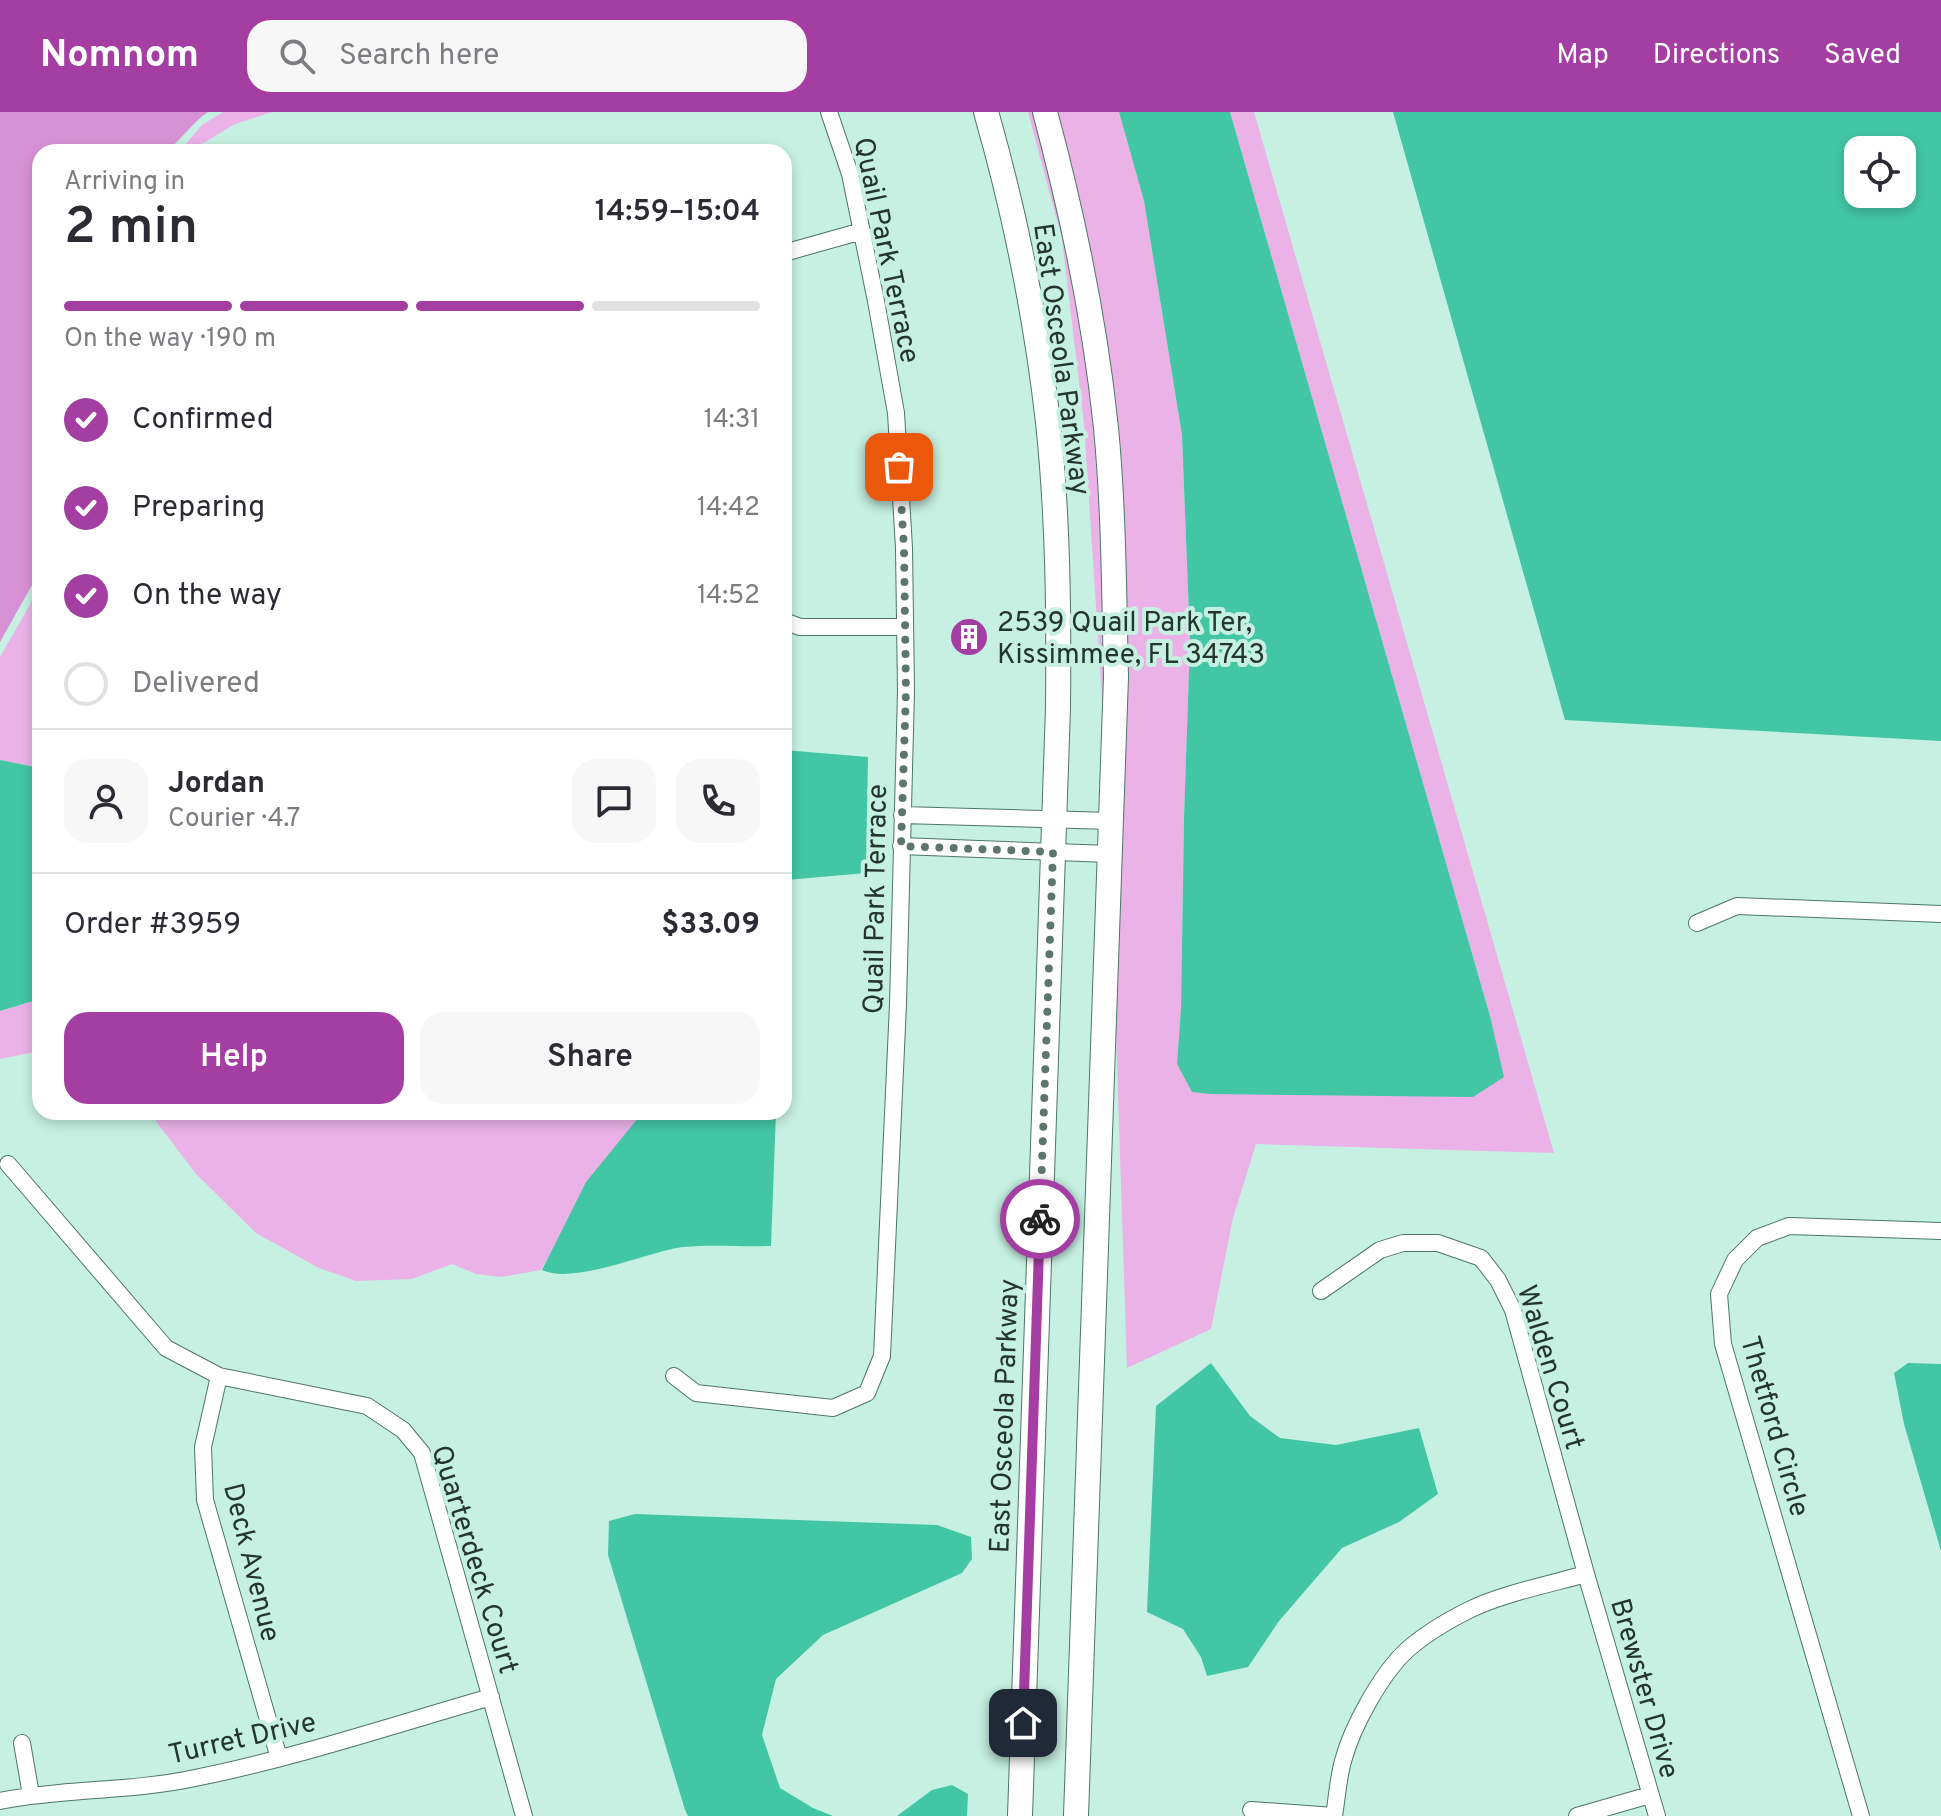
<!DOCTYPE html>
<html lang="en">
<head>
<meta charset="utf-8">
<style>
	:root { --surface:#fff; --page:#f7f7f7; --text:#2b2b33; --muted:#7c7c81; --line:#e1e1e2; --accent:#a43ea3 }
	body { margin:0; font-family:Overpass,sans-serif; background:var(--page); color:var(--text); height:100vh; display:flex; flex-direction:column; font-size:30px; white-space:nowrap }
	* { box-sizing:border-box; margin:0 }
	p { font-size:26px; color:var(--muted) }
	.icon { flex:none; width:44px; height:44px; fill:none; stroke:currentColor; stroke-width:2; stroke-linecap:round; stroke-linejoin:round }
	.map { position:relative; flex:1; overflow:hidden }
	.drawer { position:absolute; left:32px; top:32px; width:760px; height:976px; display:flex; flex-direction:column; background:var(--surface); border-radius:24px; box-shadow:0 4px 12px #0003 }
	.drawer>* { flex:none }
	.tools { position:absolute; left:1844px; top:24px; display:grid; gap:16px }
	.tools a { display:grid; place-items:center; width:72px; height:72px; border-radius:16px; background:var(--surface); box-shadow:0 4px 12px #0003; font-size:40px }
	.pin { position:absolute; display:grid; place-items:center; width:68px; height:68px; color:#fff; margin:-34px; border-radius:16px; box-shadow:0 4px 12px #0006 }
	.courier { position:absolute; display:grid; place-items:center; width:80px; height:80px; margin:-40px; border:6px solid #a43ea3; border-radius:50%; background:#fff; color:#222; box-shadow:0 2px 10px #0007 }
	.overview em { font-style:normal; font-weight:600 }
	.overview div { display:flex; flex-direction:column-reverse }
	.overview { display:flex; align-items:center; justify-content:space-between; height:136px; padding:0 32px }
	h1 { font-size:52px; font-weight:600; line-height:60px }
	.bar { display:grid; grid-template-columns:repeat(4,1fr); gap:12px 8px; align-content:center; height:96px; padding:0 32px }
	.bar i { height:10px; border-radius:6px; background:var(--line) }
	.bar .active { background:var(--accent) }
	.bar p { grid-column:span 4 }
	.line { display:flex; align-items:center; gap:20px; padding:0 32px; border-top:2px solid var(--line) }
	.line div { flex:1 }
	.round { display:grid; place-items:center; flex:none; width:84px; height:84px; border-radius:24px; background:var(--page) }
	ol { padding:0 32px; list-style:none }
	li { display:flex; align-items:center; gap:24px; height:88px }
	li p { margin-inline-start:auto }
	li .icon { padding:8px; border-radius:50%; background:var(--accent); color:#fff; stroke-width:4 }
	li:last-child { color:var(--muted) }
	li i { width:44px; height:44px; border:4px solid var(--line); border-radius:50% }
	.button { display:flex; gap:16px; margin-top:auto; padding:16px 32px }
	.button a { flex:1; height:92px; border-radius:24px; background:var(--accent); color:#fff; font-size:32px; font-weight:600; line-height:92px; text-align:center }
	.button a+a { background:var(--page); color:var(--text) }
	header { display:flex; align-items:center; gap:48px; box-sizing:border-box; height:112px; padding:0 40px; background:var(--accent); color:#fff }
	header strong { font-size:38px }
	nav { display:flex; gap:44px; margin-inline-start:auto; font-size:28px }
	.search { width:560px; height:72px; background:var(--page); display:flex; align-items:center; gap:20px; box-sizing:border-box; padding:0 28px; border-radius:24px; color:var(--muted); font-size:30px }
	.map>svg:first-child { display:block }
	.green { fill:#ebb2e8 }
	.forest { fill:#d991d6 }
	.water { fill:#43c6a4; fill-rule:evenodd }
	.lines { fill:none; stroke-linecap:round; stroke-linejoin:round }
	.street-casing { stroke:#4e7568; stroke-width:18 }
	.primary-casing { stroke:#4e7568; stroke-width:26 }
	.street { stroke:#fff; stroke-width:16 }
	.primary { stroke:#fff; stroke-width:24 }
	.done { stroke:#5d766d; stroke-width:8; stroke-dasharray:0 14.4 }
	.route { stroke:#a43ea3; stroke-width:10 }
	.labels { text-anchor:middle; stroke-width:8; stroke-linejoin:round; paint-order:stroke }
	.street-label { font-size:28px; fill:#24342f; stroke:#c6f0e1 }
	.poi-label { font-size:28px; fill:#24342f; stroke:#c6f0e1; text-anchor:start }
</style>
</head>
<body>
<header>
<strong>Nomnom</strong>
<div class="search"><svg class="icon" aria-label="search" viewBox="0 0 24 24"><circle cx="10" cy="10" r="6"/><path d="M15 15l6 6"/></svg>Search here</div>
<nav><a>Map</a><a>Directions</a><a>Saved</a></nav>
</header>
<div class="map">
<svg width="1941" height="1704" viewBox="0 0 1941 1704">
	<rect width="100%" height="100%" fill="#c6f0e1"/>
	<path class="green" d="M223 0H272L235 12 189 40H179L202 13Z
		M1028 0H1034C1054 74 1071 150 1084 226 1105 352 1108 488 1104 616L1084 312 1062 127Z
		M1056 0H1119L1144 89 1182 323 1190 528 1184 707 1181 896 1177 952 1490 904 1230 0H1254L1554 1041 1256 1032 1233 1106 1211 1217 1127 1256 1115 890 1126 564Z
		M40 475V656L0 648V545Z
		M40 887V939L0 947V899Z
		M149 1000H643L556 1132 541 1158 501 1165 476 1162 452 1152 412 1167 356 1169 319 1156 256 1121 196 1062Z"/>
	<path class="forest" d="M0 0H208C192 11 182 27 166 40H40V461L36 466 0 530Z"/>
	<path class="water" d="M1119 0H1230L1490 904 1504 965 1473 985 1211 982 1192 980 1177 952 1181 896 1184 707 1190 528 1182 323 1144 89Z
		M1393 0H1941V629L1565 608ZM1858 38H1902V82H1858Z
		M784 638 868 645 866 761 786 768 784 810Z
		M0 648 40 656V887L0 899Z
		M643 1000H776L771 1134C742 1135 711 1132 683 1135 646 1140 575 1173 542 1158L586 1070Z
		M1211 1251 1250 1304 1280 1326 1336 1333 1419 1316 1438 1382 1399 1410 1342 1436 1279 1509 1248 1555 1207 1564 1201 1545 1183 1517 1147 1500 1156 1294Z
		M1908 1251 1941 1252V1439L1904 1312 1894 1261Z
		M635 1402 937 1413 971 1425 972 1447 962 1461 823 1523 776 1567 762 1623 780 1676 813 1696 833 1704H688L685 1698 608 1443 609 1409Z
		M952 1673 968 1682 967 1704H897L932 1678Z"/>
	<g class="lines">
		<g class="street-casing">
			<path id="street" d="M784 141 862 119
				M784 509 800 515H905
				M902 703 1111 709
				M901 734 1109 742
				M1697 811 1737 794 1941 802
				M8 1052 166 1236 219 1264 367 1294 403 1318 422 1341 524 1704
				M1321 1179 1380 1138 1403 1131H1438L1481 1146 1498 1168 1513 1198 1586 1462 1657 1704
				M219 1264 203 1335 205 1388 279 1646
				M674 1264 696 1281 833 1296 867 1281 882 1244 898 892 906 579 904 436 896 301 876 189 850 62 829 0
				M22 1631 31 1683
				M0 1689C64 1676 131 1680 195 1666 295 1646 393 1613 491 1585
				M1251 1698 1334 1704
				M1334 1704C1337 1686 1338 1667 1343 1649 1352 1615 1381 1562 1407 1538 1425 1522 1447 1509 1469 1498 1501 1482 1550 1472 1586 1462
				M1577 1704 1650 1683
				M1861 1704 1723 1232 1719 1182 1735 1148 1757 1126 1789 1114 1941 1119"/>
		</g>
		<g class="primary-casing">
			<path id="primary" d="M986 0C1015 101 1036 206 1048 310 1058 405 1059 500 1058 596L1020 1704
				M1045 0C1073 104 1095 209 1106 316 1114 399 1114 482 1116 565L1076 1704"/>
		</g>
		<use href="#street" class="street"/>
		<use href="#primary" class="primary"/>
	</g>
	<g class="lines">
		<path class="done" d="M899 355 904 436 906 579 901 734 1053 740 1040 1107"/>
		<path class="route" d="M1023 1611 1040 1107"/>
	</g>
	<defs>
		<g id="building-disc" transform="scale(2)"><circle r="9.5" fill="#a43ea3" stroke="#c6f0e1"/><path d="M-4-6H4V6H1V3H-1V6H-4ZM-2.5-4.3h1.7v1.8h-1.7ZM.8-4.3h1.7v1.8H.8ZM-2.5-1h1.7V.8h-1.7ZM.8-1h1.7V.8H.8Z" fill="#fff"/></g>
	</defs>
	<g fill-rule="evenodd">
		<use href="#building-disc" x="969" y="525"/>
	</g>
	<g class="labels">
		<g class="street-label">
			<text transform="translate(888 138) rotate(78)" y="10">Quail Park Terrace</text>
			<text transform="translate(1063 247) rotate(82)" y="10">East Osceola Parkway</text>
			<text transform="translate(874 787) rotate(-89)" y="10">Quail Park Terrace</text>
			<text transform="translate(1552 1255) rotate(73)" y="10">Walden Court</text>
			<text transform="translate(1003 1304) rotate(-88)" y="10">East Osceola Parkway</text>
			<text transform="translate(1776 1314) rotate(74)" y="10">Thetford Circle</text>
			<text transform="translate(476 1447) rotate(73)" y="10">Quarterdeck Court</text>
			<text transform="translate(253 1450) rotate(76)" y="10">Deck Avenue</text>
			<text transform="translate(1646 1576) rotate(74)" y="10">Brewster Drive</text>
			<text transform="translate(242 1625) rotate(-13)" y="10">Turret Drive</text>
		</g>
		<g class="poi-label">
			<text x="997" y="519">2539 Quail Park Ter,<tspan x="997" dy="32">Kissimmee, FL 34743</tspan></text>
		</g>
	</g>
</svg>
<div class="tools">
<a><svg class="icon" aria-label="locate" viewBox="0 0 24 24"><circle cx="12" cy="12" r="6"/><path d="M12 2v4M12 18v4M2 12h4M18 12h4"/></svg></a>
</div>
<div class="pin" style="left:899px;top:355px;background:#ea580c"><svg class="icon" aria-label="bag" viewBox="0 0 24 24"><path d="M5 8h14l-1 12H6zM9 8a3 3 0 0 1 6 0"/></svg></div>
<div class="pin" style="left:1023px;top:1611px;background:#1f2937"><svg class="icon" aria-label="home" viewBox="0 0 24 24"><path d="M3 11l9-7 9 7M6 9v11h12V9"/></svg></div>
<div class="courier" style="left:1040px;top:1107px"><svg class="icon" aria-label="bike" viewBox="0 0 24 24"><circle cx="6" cy="16" r="4"/><circle cx="18" cy="16" r="4"/><path d="M6 16l4-8h5l3 8M10 8l3 8H6M13 5h3"/></svg></div>
<section class="drawer">
<div class="overview"><div><h1>2 min</h1><p>Arriving in</p></div><em>14:59–15:04</em></div>
<div class="bar"><i class="active"></i><i class="active"></i><i class="active"></i><i></i><p>On the way · 190 m</p></div>
<ol>
<li><svg class="icon" aria-label="check" viewBox="0 0 24 24"><path d="M5 12l5 5 9-10"/></svg>Confirmed<p>14:31</p></li>
<li><svg class="icon" aria-label="check" viewBox="0 0 24 24"><path d="M5 12l5 5 9-10"/></svg>Preparing<p>14:42</p></li>
<li><svg class="icon" aria-label="check" viewBox="0 0 24 24"><path d="M5 12l5 5 9-10"/></svg>On the way<p>14:52</p></li>
<li><i></i>Delivered</li>
</ol>
<div class="line" style="height:144px"><a class="round"><svg class="icon" aria-label="person" viewBox="0 0 24 24"><circle cx="12" cy="8" r="4"/><path d="M4 21q1-7 8-7t8 7"/></svg></a><div><b>Jordan</b><p>Courier · 4.7</p></div><a class="round"><svg class="icon" aria-label="chat" viewBox="0 0 24 24"><path d="M4 5h16v11H9l-5 4z"/></svg></a><a class="round"><svg class="icon" aria-label="phone" viewBox="0 0 24 24"><path d="M5 4h4l2 5-3 2q2 4 5 5l2-3 5 2v4C11 20 4 13 5 4z"/></svg></a></div>
<div class="line" style="height:104px"><div>Order #3959</div><b>$33.09</b></div>
<div class="button"><a>Help</a><a>Share</a></div>
</section>
</div>
</body>
</html>
